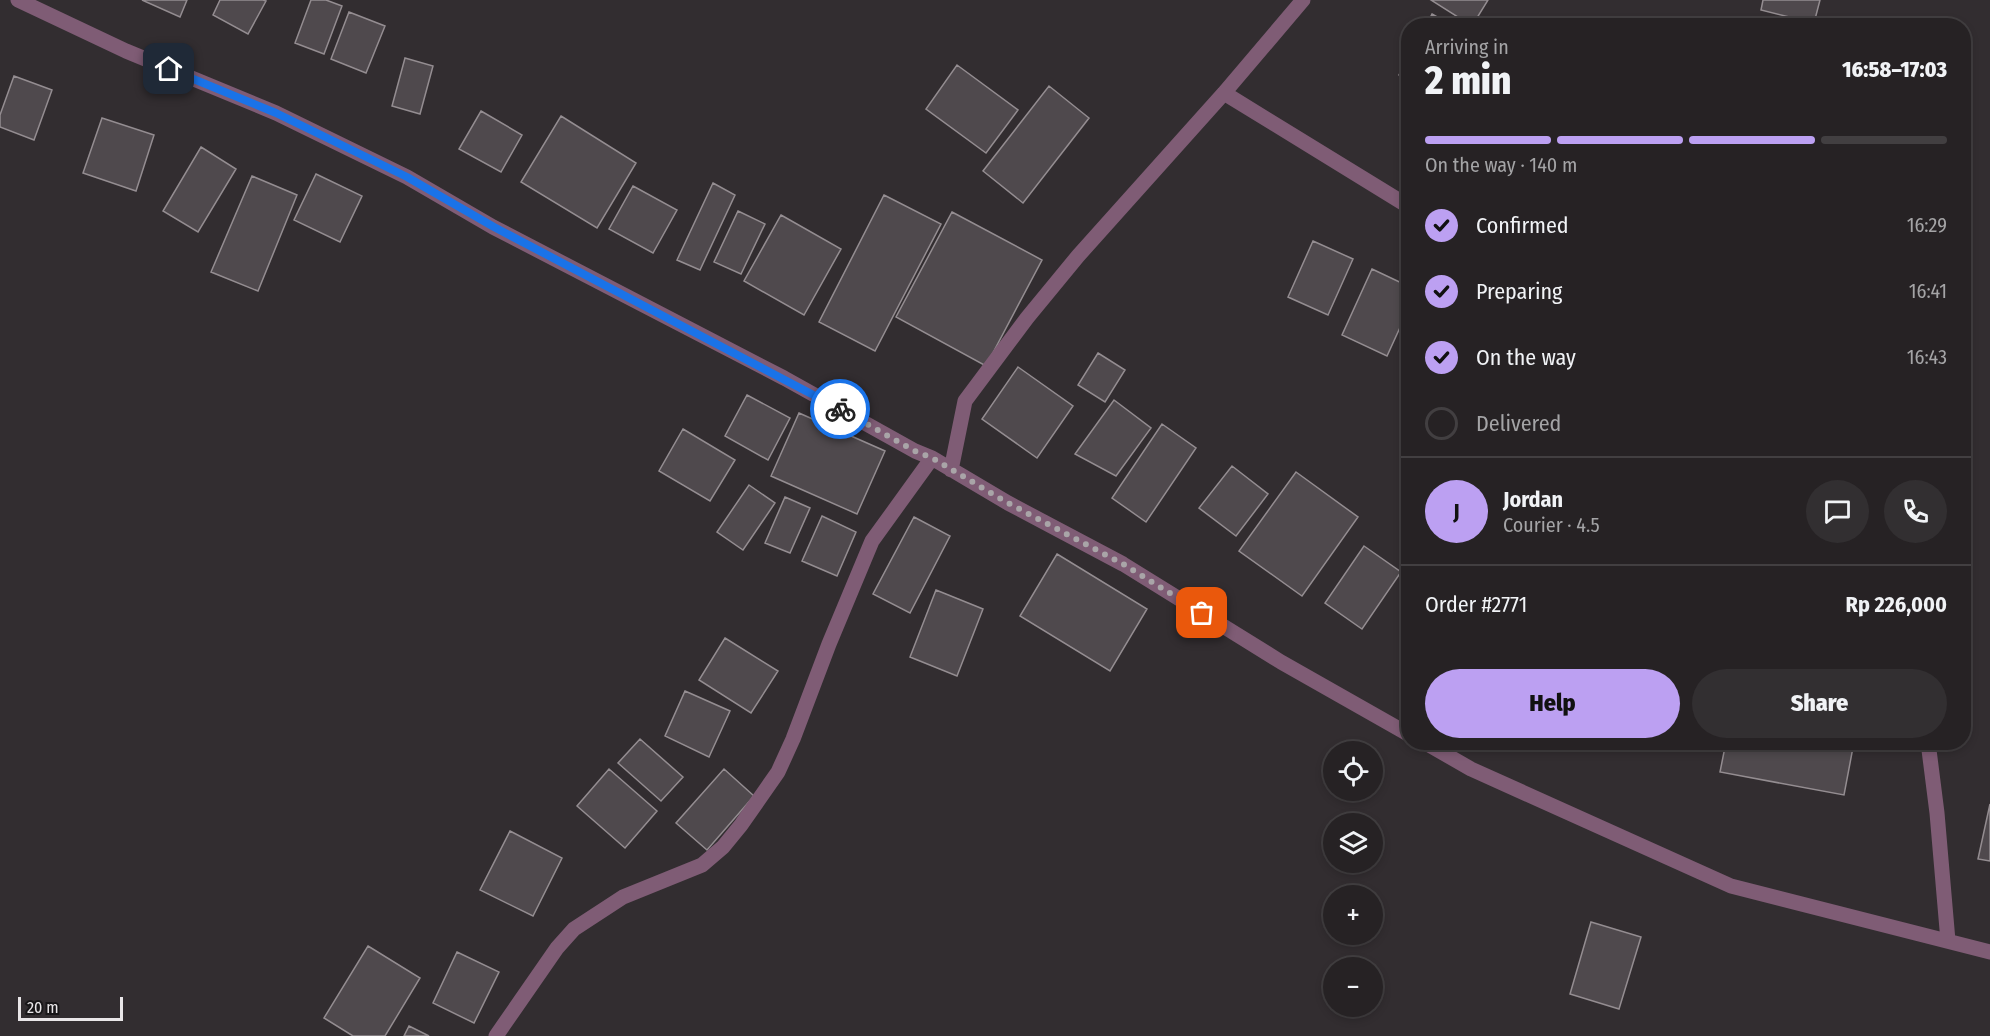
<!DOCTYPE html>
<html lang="en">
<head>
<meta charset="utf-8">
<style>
	:root { --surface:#262224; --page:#322f31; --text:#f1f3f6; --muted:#a4a4a6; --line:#423f41; --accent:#bca0f2 }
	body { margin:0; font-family:"Fira Sans Condensed",sans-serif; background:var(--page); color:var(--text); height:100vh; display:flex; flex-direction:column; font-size:22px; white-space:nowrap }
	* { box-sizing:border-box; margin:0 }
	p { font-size:20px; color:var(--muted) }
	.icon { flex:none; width:33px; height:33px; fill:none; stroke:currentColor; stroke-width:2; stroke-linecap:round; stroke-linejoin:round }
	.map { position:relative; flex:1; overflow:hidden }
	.drawer { position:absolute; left:1401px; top:18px; width:570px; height:732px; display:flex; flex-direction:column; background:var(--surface); border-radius:24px; box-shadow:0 3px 9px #0003,0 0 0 2px var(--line) }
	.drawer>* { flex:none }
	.controls { position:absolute; left:1323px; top:741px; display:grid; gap:12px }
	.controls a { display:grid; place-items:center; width:60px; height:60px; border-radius:50%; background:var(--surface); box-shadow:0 3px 9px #0003,0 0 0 2px var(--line); font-size:30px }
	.scale { position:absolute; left:18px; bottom:15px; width:105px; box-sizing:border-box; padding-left:6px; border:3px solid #e9e6e8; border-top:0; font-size:16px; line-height:21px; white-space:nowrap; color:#e9e6e8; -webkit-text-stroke:4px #181618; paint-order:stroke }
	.pin { position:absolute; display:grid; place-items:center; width:51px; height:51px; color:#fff; margin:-26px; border-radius:12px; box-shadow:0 3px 9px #0006 }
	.courier { position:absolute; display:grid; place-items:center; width:60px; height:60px; margin:-30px; border:4px solid #1a73e8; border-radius:50%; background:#fff; color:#222; box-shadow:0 2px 8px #0007 }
	.head em { font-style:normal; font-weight:800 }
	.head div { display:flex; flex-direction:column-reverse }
	.head { display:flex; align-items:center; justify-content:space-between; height:102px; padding:0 24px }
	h1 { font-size:39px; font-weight:800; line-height:45px }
	.bar { display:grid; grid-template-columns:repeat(4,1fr); gap:9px 6px; align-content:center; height:72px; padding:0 24px }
	.bar i { height:8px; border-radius:4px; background:var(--line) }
	.bar .on { background:var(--accent) }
	.bar p { grid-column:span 4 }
	.line { display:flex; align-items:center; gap:15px; padding:0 24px; border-top:2px solid var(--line) }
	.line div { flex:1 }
	.round { display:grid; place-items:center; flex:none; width:63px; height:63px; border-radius:32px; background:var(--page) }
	ol { padding:0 24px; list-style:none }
	li { display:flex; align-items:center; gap:18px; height:66px }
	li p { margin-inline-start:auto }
	li .icon { padding:6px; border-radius:50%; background:var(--accent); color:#111; stroke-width:4 }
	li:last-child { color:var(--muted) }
	li i { width:33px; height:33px; border:3px solid var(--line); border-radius:50% }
	.cta { display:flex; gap:12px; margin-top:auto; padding:12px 24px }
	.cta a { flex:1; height:69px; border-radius:36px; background:var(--accent); color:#111; font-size:24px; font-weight:800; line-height:69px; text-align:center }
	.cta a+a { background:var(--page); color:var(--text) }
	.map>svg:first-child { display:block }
	.building { fill:#4f494d; stroke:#948d91; stroke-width:1.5 }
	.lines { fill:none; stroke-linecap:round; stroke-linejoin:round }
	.street { stroke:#7f5c75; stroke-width:15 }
	.done { stroke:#a9a5a8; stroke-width:6; stroke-dasharray:0 10.8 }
	.route { stroke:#1a73e8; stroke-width:8 }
</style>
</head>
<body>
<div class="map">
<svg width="1990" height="1036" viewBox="0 0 1990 1036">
	<rect width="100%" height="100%" fill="#322d30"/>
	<path class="building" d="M142 0H187L180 17Z
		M220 0H263L266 1 248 34 213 15Z
		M311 0H326L342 6 324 54 295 43Z
		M1431 0H1488L1472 26Z
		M1763 0H1820L1814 23 1761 10Z
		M349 12 385 26 366 73 331 59Z
		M1432 14 1453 26H1426Z
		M1408 57V80L1399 75Z
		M405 58 433 66 420 114 392 106Z
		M957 65 1018 110 986 153 926 109Z
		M14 76 52 90 34 140 0 127V115Z
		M1049 86 1089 118 1023 203 983 171Z
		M481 111 522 135 501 172 459 149Z
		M561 116 636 163 597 228 521 182Z
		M102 118 154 135 136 191 83 173Z
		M201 147 236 169 198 232 163 211Z
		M316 174 362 196 340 242 294 220Z
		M252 176 297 195 258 291 211 272Z
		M713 183 735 195 700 270 677 260Z
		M633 186 677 210 653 253 609 229Z
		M884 195 941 224 875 351 819 322Z
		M738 211 765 224 741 274 714 262Z
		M952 212 1042 260 986 366 896 317Z
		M781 215 841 249 804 315 744 281Z
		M1313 241 1353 259 1328 315 1288 297Z
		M1372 269 1408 286V310L1387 356 1342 335Z
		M1098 353 1125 370 1105 402 1078 385Z
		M1018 367 1073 406 1037 458 982 419Z
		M747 395 790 418 768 460 725 436Z
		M1114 400 1151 428 1116 476 1075 454Z
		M799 413 885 451 857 514 771 476Z
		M1162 424 1196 448 1146 522 1112 498Z
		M683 429 735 460 710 501 659 471Z
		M1232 466 1268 494 1236 536 1199 508Z
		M1296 472 1358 517 1302 596 1239 551Z
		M749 485 775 503 743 550 717 532Z
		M785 497 810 508 790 553 765 543Z
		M822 516 856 532 837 576 802 561Z
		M914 517 950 536 910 613 873 594Z
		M1364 546 1401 572 1362 629 1325 603Z
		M1057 554 1147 609 1110 671 1020 616Z
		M936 590 983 609 957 676 910 657Z
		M725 638 778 671 751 713 699 680Z
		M685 691 730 711 709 757 665 736Z
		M640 739 683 777 661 801 618 763Z
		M1726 742H1854L1844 795 1720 772Z
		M609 769 657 811 625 848 577 806Z
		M724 769 754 796 707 850 676 823Z
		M1990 804V861L1978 859Z
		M510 831 562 858 533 916 480 890Z
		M1591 922 1641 937 1619 1009 1570 994Z
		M368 946 420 978 385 1036H353L324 1018Z
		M457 952 499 972 474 1023 433 1003Z
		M409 1026 429 1036H404Z"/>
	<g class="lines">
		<path class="street" d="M18 0 126 51 276 113 407 177 493 227 784 378 915 451 932 458 1008 503 1123 564 1281 662 1408 734
			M1224 93 1408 206
			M951 470 965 401 1027 318 1078 256 1224 93 1303 0
			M1424 742 1471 769 1731 886 1990 952
			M1928 742 1937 813 1948 941
			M496 1036 557 948 574 929 623 897 702 865 723 847 741 825 778 772 793 739 829 644 872 541 932 458"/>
	</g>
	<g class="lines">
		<path class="done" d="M840 409 915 451 932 458 1008 503 1123 564 1202 613"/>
		<path class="route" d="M169 69 276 113 407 177 494 227 840 409"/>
	</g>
</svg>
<div class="controls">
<a><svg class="icon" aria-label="locate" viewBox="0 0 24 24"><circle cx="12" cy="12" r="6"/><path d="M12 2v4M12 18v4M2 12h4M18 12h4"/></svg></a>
<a><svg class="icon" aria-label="layers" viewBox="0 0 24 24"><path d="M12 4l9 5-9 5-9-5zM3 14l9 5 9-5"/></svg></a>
<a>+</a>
<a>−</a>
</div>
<div class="scale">20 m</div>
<div class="pin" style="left:1202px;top:613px;background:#ea580c"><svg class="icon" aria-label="bag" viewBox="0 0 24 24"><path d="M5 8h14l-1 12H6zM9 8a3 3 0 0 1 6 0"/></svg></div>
<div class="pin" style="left:169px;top:69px;background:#1f2937"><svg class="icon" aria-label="home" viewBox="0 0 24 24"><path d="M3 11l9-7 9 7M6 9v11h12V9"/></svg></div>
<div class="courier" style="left:840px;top:409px"><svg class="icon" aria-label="bike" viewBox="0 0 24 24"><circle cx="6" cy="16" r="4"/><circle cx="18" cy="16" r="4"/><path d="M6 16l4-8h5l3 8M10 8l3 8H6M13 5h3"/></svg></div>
<section class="drawer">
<div class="head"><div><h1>2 min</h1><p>Arriving in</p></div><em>16:58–17:03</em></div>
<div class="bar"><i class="on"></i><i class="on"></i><i class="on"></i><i></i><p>On the way · 140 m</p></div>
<ol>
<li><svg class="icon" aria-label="check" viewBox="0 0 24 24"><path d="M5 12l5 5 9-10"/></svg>Confirmed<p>16:29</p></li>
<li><svg class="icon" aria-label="check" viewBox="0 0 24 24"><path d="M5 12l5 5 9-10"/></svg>Preparing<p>16:41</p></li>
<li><svg class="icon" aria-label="check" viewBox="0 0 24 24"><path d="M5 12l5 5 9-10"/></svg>On the way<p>16:43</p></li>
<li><i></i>Delivered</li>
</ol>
<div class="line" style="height:108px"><b class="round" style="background:var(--accent);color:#111">J</b><div><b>Jordan</b><p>Courier · 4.5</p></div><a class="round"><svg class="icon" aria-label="chat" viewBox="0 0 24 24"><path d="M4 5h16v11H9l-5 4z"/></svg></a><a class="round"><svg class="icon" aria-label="phone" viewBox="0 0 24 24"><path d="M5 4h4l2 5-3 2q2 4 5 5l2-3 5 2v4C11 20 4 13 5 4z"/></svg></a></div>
<div class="line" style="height:78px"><div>Order #2771</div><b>Rp 226,000</b></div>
<div class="cta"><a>Help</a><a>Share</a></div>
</section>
</div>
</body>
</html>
